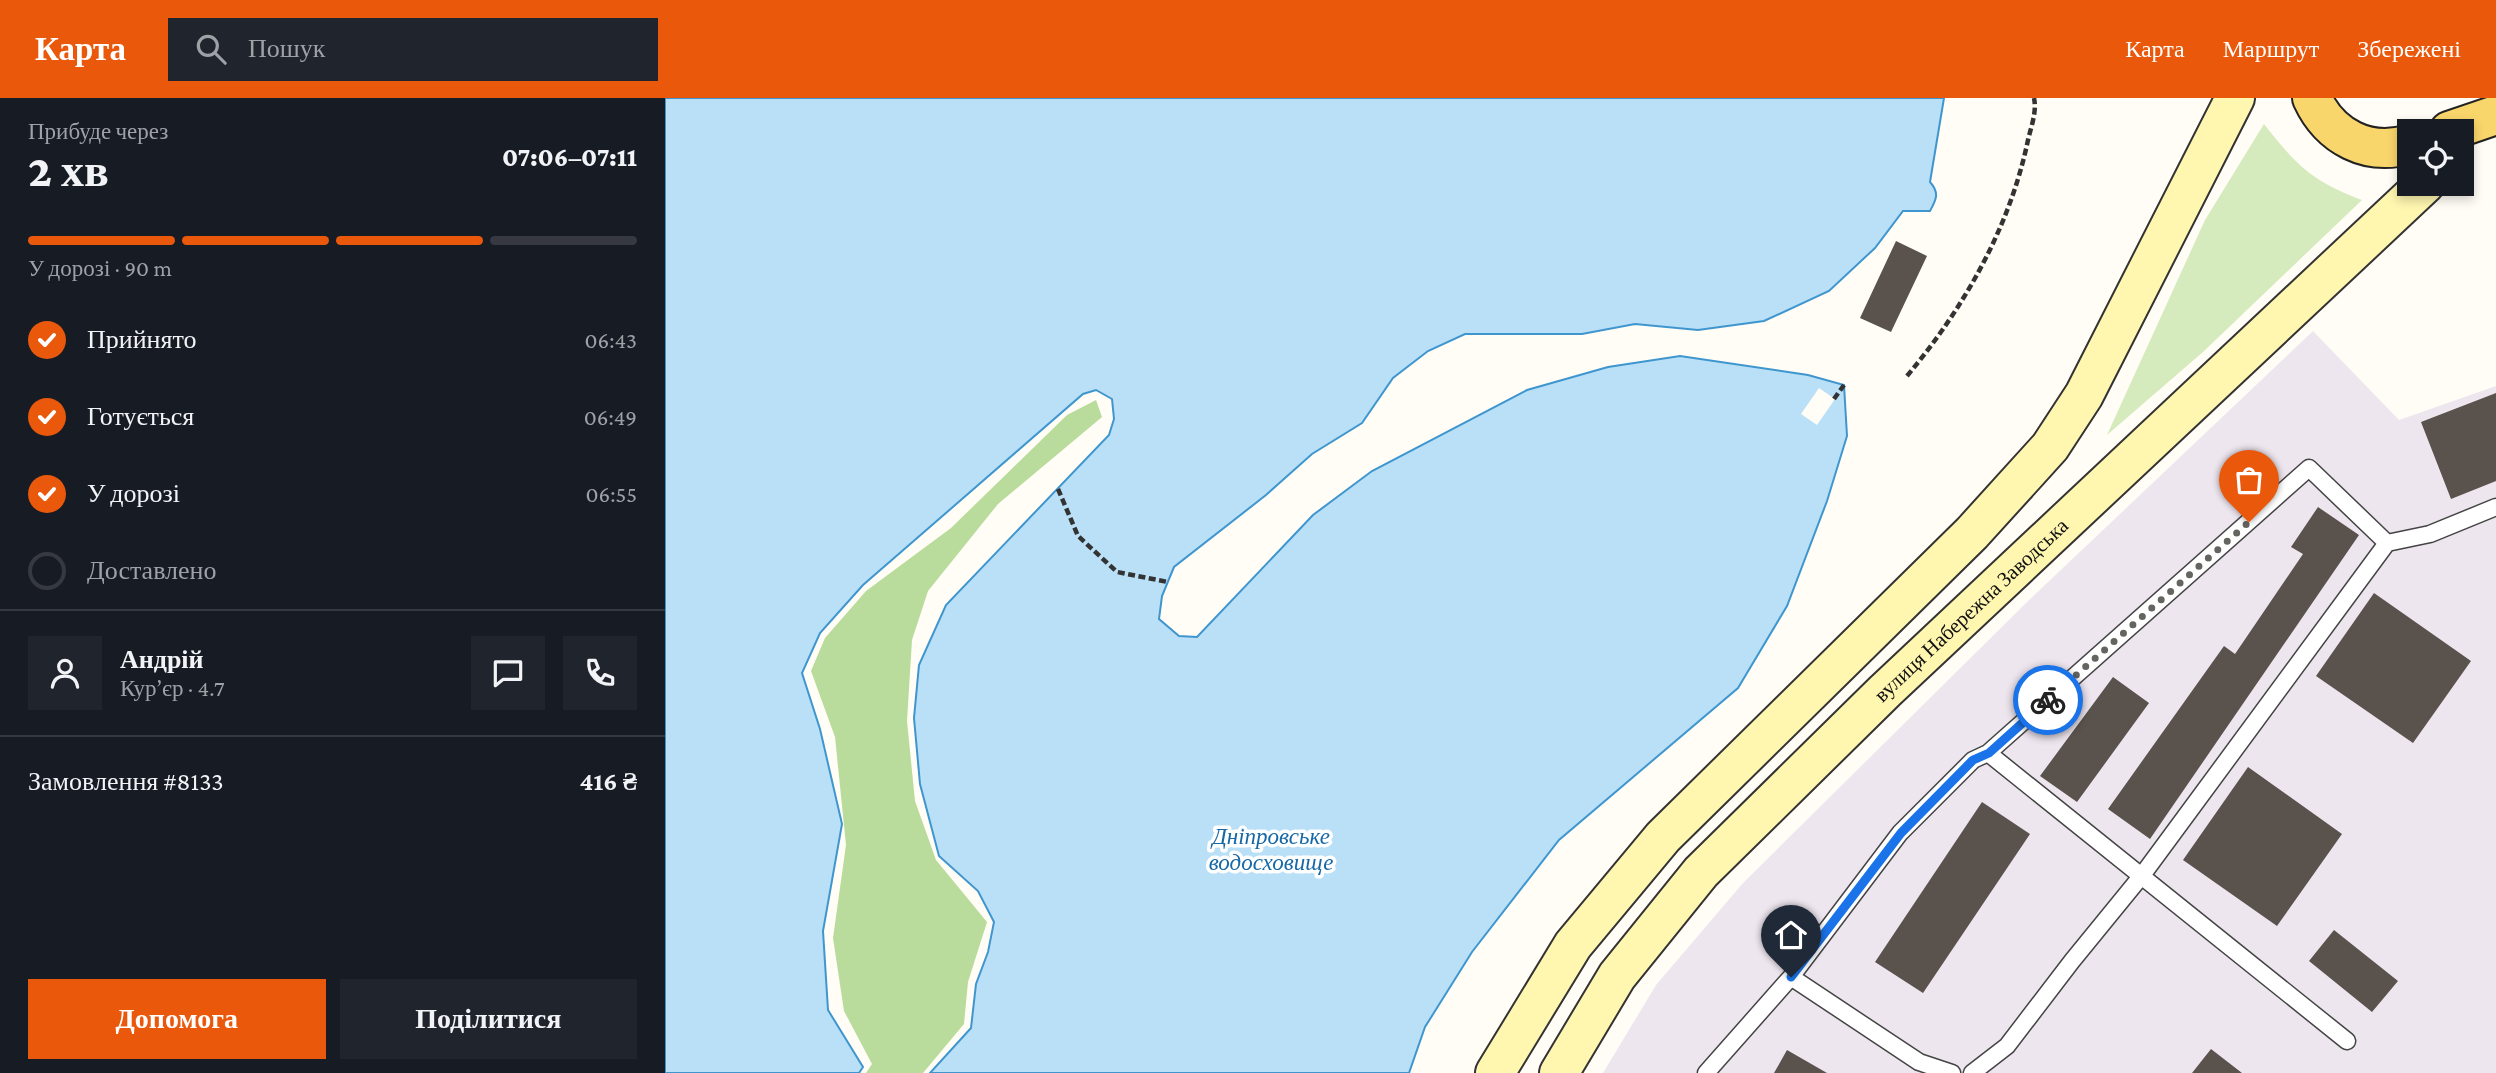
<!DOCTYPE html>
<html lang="uk">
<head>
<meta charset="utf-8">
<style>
	:root { --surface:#171b24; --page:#20242c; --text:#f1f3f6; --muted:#9ea1a6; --line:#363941; --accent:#ea580c }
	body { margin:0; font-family:"Crimson Pro",serif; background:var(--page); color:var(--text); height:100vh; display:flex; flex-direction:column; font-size:26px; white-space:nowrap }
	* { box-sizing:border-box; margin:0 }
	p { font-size:23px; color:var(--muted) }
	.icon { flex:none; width:38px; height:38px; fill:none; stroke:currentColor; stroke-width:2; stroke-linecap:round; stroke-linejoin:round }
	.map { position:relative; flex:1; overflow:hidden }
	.side { display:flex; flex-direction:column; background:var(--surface); width:665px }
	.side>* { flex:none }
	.fabs { position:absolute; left:1732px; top:21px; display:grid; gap:14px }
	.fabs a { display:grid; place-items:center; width:77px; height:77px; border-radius:0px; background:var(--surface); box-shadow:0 4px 10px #0003; font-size:35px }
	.pin { position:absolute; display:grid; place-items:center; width:60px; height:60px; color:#fff; margin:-72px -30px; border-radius:50% 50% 50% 0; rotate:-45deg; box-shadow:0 0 7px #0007 }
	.pin .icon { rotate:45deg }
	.courier { position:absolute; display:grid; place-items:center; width:70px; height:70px; margin:-35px; border:5px solid #1a73e8; border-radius:50%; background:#fff; color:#222; box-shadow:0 2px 9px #0007 }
	.summary em { font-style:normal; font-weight:800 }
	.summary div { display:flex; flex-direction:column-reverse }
	.summary { display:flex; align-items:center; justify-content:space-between; height:119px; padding:0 28px }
	h1 { font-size:46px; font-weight:800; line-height:52px }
	.bar { display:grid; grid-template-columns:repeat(4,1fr); gap:10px 7px; align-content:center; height:84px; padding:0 28px }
	.bar i { height:9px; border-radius:5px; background:var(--line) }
	.bar .selected { background:var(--accent) }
	.bar p { grid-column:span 4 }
	.line { display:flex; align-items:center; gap:18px; padding:0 28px; border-top:2px solid var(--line) }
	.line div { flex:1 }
	.round { display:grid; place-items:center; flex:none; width:74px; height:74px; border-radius:0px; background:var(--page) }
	ol { padding:0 28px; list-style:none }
	li { display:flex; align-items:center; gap:21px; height:77px }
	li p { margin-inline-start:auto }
	li .icon { padding:7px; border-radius:50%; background:var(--accent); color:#fff; stroke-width:4 }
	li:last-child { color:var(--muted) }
	li i { width:38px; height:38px; border:4px solid var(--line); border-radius:50% }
	.button { display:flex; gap:14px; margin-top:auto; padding:14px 28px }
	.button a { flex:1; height:80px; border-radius:0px; background:var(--accent); color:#fff; font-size:28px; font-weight:800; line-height:80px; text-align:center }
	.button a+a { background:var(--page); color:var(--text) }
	header { display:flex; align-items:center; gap:42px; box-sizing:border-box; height:98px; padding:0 35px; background:var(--accent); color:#fff }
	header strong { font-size:33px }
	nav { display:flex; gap:38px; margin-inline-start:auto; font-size:24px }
	.search { width:490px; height:63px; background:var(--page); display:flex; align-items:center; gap:18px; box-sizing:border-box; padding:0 24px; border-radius:0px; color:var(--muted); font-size:26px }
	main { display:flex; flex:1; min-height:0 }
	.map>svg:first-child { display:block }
	.industrial { fill:#eee6ef }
	.green { fill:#d5ebbd }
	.forest { fill:#b9dc9c }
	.water { fill:#b9e0f7; stroke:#3f96cf; stroke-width:2 }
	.pier { fill:#fffdf5 }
	.building { fill:#5a524d }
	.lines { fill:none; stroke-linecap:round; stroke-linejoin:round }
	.service-casing { stroke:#444; stroke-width:19 }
	.secondary-casing { stroke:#333; stroke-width:42 }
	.primary-casing { stroke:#222; stroke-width:42 }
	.path { stroke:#333; stroke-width:4.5; stroke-dasharray:7 3.5; stroke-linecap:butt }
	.service { stroke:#fff; stroke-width:16 }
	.secondary { stroke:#fff6b0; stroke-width:38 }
	.primary { stroke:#f9d66b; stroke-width:38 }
	.done { stroke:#646461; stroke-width:7; stroke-dasharray:0 12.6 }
	.route { stroke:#1a73e8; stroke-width:9 }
	.labels { text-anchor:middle; stroke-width:7; stroke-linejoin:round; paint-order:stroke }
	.street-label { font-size:21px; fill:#111; stroke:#fff }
	.water-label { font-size:23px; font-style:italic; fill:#1768a6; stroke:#fff }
</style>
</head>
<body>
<header>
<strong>Карта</strong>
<div class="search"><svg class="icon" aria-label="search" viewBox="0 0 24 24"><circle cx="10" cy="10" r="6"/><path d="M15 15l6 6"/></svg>Пошук</div>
<nav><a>Карта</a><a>Маршрут</a><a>Збережені</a></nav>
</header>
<main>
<section class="side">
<div class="summary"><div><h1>2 хв</h1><p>Прибуде через</p></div><em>07:06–07:11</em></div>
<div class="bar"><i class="selected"></i><i class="selected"></i><i class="selected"></i><i></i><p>У дорозі · 90 m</p></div>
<ol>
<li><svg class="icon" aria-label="check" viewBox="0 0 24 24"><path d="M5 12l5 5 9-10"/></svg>Прийнято<p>06:43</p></li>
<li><svg class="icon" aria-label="check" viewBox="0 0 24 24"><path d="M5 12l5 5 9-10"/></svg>Готується<p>06:49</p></li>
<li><svg class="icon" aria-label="check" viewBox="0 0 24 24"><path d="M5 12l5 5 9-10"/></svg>У дорозі<p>06:55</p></li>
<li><i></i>Доставлено</li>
</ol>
<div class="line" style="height:126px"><a class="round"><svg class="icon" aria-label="person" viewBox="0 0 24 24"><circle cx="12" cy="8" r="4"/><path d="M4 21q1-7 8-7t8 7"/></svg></a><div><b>Андрій</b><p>Кур’єр · 4.7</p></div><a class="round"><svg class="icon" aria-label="chat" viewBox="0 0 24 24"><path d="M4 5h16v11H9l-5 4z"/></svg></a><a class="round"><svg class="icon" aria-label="phone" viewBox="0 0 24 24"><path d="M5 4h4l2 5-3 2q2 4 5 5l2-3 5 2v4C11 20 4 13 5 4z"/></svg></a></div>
<div class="line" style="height:91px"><div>Замовлення #8133</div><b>416 ₴</b></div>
<div class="button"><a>Допомога</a><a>Поділитися</a></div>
</section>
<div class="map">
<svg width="1831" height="975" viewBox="0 0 1831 975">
	<rect width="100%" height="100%" fill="#fffdf5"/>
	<path class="industrial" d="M1648 233 1734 322 1831 288V975H938L991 887 1078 785 1360 506Z"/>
	<path class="green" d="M1599 26C1632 68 1647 83 1697 102L1538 254 1442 337 1540 122Z"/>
	<path class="forest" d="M431 302 437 319 333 406 263 493 247 542 242 623 250 703 271 762 322 824 303 884 299 926 258 975H201L207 966 179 913 168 840 181 747 170 639 146 573 160 540 201 493 286 430 402 317Z"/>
	<path class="water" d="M0 0H1279L1265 84C1275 95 1271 102 1265 113H1238L1210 150 1164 193 1099 223 1033 232 970 226 917 236H800L763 253 728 280 697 325 647 356 601 397 509 469 497 498 494 521 514 538 532 539 648 417 707 373 862 292 943 269 1015 258 1143 277 1179 287 1182 338 1162 403 1122 508 1073 590 894 742 807 854 760 929 744 975H265L306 930 311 886 323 854 329 824 313 793 274 758 255 686 249 620 254 567 281 507 444 337 449 321 447 301 431 292 418 296 198 487 155 535 137 575 155 631 177 726 158 833 163 912 198 969 194 975H0Z"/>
	<path class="pier" d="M1154 290 1170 301 1152 327 1136 316Z"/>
	<path class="building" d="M1231 143 1262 158 1226 234 1195 220Z
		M1831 295V383L1786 401 1756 324Z
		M1653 409 1694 437 1485 741 1443 711 1559 548 1570 556 1638 456 1626 449Z
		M1709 495 1806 563 1748 645 1651 578Z
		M1448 579 1484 605 1412 704 1375 678Z
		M1583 669 1677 736 1612 828 1518 762Z
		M1317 704 1365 736 1258 895 1210 864Z
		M1669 832 1733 883 1707 914 1644 863Z
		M1546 951 1577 975H1527Z
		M1122 952 1162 975H1109Z"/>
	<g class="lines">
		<g class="service-casing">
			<path id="service" d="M1323 655 1682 943
				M1126 879 1254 964 1287 975
				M1041 975 1126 879 1235 735 1308 662 1323 655 1644 370 1722 445
				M1307 975 1342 948 1407 863 1478 776 1722 445 1765 436 1831 409"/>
		</g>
		<g class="secondary-casing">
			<g id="secondary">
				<path d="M830 975 908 847 998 739 1307 435 1385 349 1419 297 1570 0"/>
				<path id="s1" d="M894 975 952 878 1036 774 1220 593 1760 86"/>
			</g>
		</g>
		<g class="primary-casing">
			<path id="primary" d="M1647 0C1665 39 1703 59 1745 46
				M1784 33 1831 17"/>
		</g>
		<path class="path" d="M1242 278C1299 210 1345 129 1363 42 1366 29 1372 14 1369 0
			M1169 301 1179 287
			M393 391 413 438 452 474 503 484"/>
		<use href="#service" class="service"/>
		<use href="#secondary" class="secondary"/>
		<use href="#primary" class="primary"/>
	</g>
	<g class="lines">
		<path class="done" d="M1383 602 1584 424"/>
		<path class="route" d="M1126 879 1236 735 1308 662 1324 655 1383 602"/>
	</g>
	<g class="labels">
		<g class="street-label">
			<text dy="7" stroke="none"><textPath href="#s1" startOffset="623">вулиця Набережна Заводська</textPath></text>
		</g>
		<g class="water-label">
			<text x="606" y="746">Дніпровське<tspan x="606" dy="26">водосховище</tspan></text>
		</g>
	</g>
</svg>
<div class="fabs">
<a><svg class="icon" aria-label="locate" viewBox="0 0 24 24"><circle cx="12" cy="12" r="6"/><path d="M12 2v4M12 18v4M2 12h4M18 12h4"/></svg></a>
</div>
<div class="pin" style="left:1584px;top:424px;background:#ea580c"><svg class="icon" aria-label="bag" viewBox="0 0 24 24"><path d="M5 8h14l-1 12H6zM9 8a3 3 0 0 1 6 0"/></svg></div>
<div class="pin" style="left:1126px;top:879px;background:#1f2937"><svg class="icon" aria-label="home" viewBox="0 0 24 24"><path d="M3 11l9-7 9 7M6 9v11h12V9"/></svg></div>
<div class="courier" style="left:1383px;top:602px"><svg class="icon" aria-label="bike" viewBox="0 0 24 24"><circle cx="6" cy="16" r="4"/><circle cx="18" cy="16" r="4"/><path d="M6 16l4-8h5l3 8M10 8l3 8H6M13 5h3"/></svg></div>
</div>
</main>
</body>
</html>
